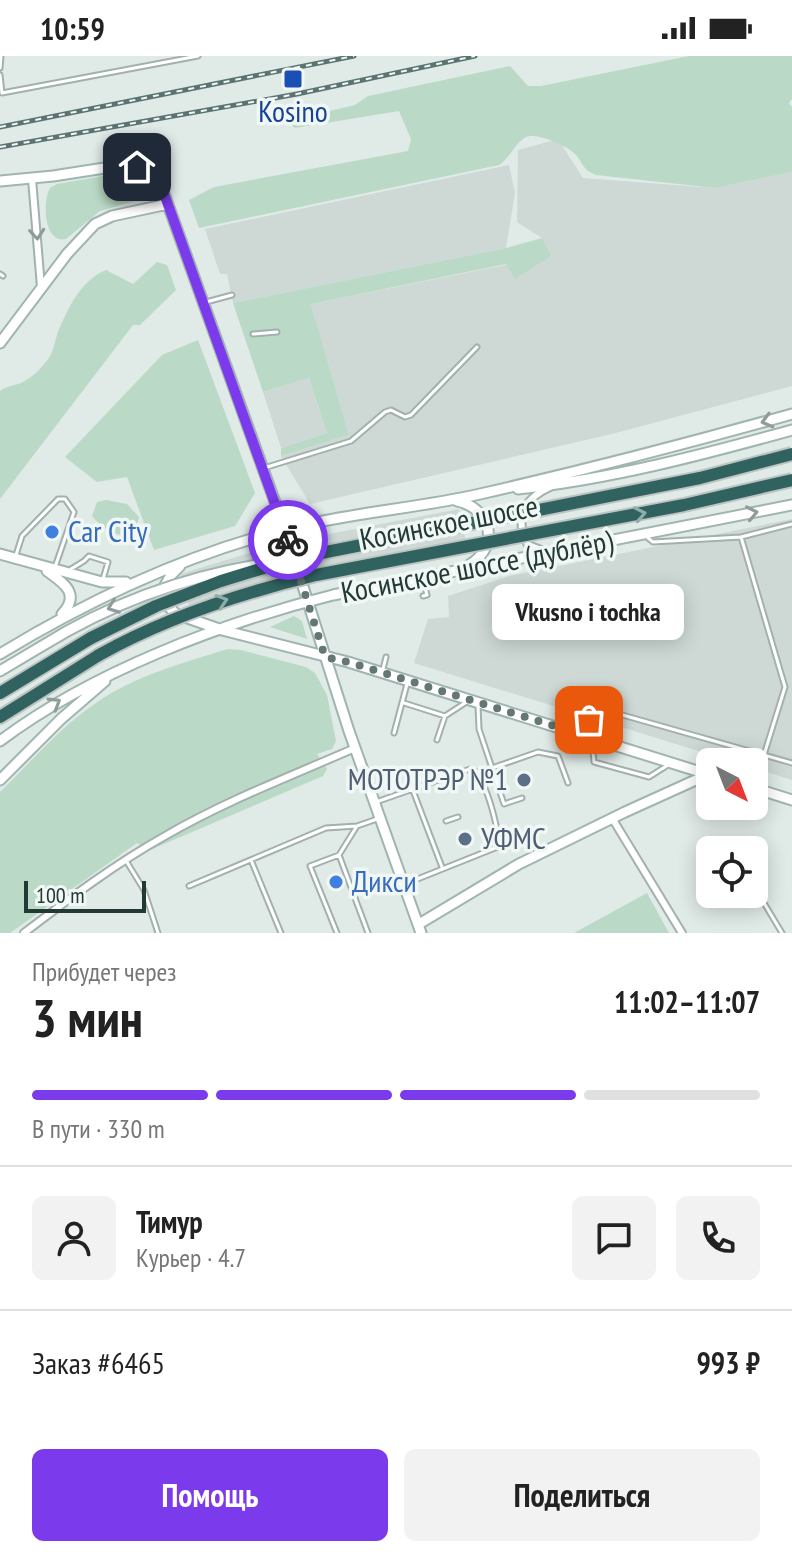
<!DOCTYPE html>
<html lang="ru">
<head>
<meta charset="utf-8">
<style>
	:root { --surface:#fff; --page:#f2f2f2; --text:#222; --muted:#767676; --line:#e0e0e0; --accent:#7c3aed }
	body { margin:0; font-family:"PT Sans Narrow",sans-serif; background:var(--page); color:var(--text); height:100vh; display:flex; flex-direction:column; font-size:30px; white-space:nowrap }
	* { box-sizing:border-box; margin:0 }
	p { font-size:26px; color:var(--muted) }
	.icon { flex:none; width:44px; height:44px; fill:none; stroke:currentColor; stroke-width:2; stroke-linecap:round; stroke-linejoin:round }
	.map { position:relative; height:877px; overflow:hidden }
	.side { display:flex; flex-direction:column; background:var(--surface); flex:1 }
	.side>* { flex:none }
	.needle { width:52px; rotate:138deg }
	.fabs { position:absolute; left:696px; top:692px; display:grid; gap:16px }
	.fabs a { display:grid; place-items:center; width:72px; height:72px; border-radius:12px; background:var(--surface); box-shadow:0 4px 20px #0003; font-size:40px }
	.scale { position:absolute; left:24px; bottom:20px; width:122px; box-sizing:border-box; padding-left:8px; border:4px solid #223936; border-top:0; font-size:22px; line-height:28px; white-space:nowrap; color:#223936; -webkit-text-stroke:6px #f0f7f4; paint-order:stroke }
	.pin { position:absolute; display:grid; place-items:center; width:68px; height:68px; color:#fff; margin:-34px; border-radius:16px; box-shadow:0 4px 12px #0006 }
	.courier { position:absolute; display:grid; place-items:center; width:80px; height:80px; margin:-40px; border:6px solid #7c3aed; border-radius:50%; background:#fff; color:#222; box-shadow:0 2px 10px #0007 }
	.bubble { position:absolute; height:56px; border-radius:12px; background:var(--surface); box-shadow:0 4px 20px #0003; font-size:26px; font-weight:600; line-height:56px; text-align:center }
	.summary em { font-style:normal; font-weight:600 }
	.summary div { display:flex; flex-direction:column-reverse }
	.summary { display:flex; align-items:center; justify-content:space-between; height:136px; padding:0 32px }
	h1 { font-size:52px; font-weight:600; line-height:60px }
	.bar { display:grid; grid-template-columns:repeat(4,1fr); gap:12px 8px; align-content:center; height:96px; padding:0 32px }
	.bar i { height:10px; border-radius:6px; background:var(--line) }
	.bar .active { background:var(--accent) }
	.bar p { grid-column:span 4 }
	.line { display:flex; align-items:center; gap:20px; padding:0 32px; border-top:2px solid var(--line) }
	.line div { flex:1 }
	.round { display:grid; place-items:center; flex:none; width:84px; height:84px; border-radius:12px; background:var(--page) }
	.action { display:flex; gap:16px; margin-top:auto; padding:16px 32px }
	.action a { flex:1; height:92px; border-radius:12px; background:var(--accent); color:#fff; font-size:32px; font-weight:600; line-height:92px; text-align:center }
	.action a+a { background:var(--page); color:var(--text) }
	.status { display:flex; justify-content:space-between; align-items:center; height:56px; padding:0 40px; background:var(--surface); direction:ltr }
	.status svg { height:22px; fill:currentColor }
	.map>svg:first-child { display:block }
	.built { fill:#ced9d6 }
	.green { fill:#badac7 }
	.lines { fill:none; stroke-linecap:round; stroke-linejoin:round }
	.lane-casing { stroke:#a3b1ae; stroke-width:7 }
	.street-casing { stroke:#a3b1ae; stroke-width:10 }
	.secondary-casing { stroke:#a0b5b0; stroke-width:13 }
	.highway-casing { stroke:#bdc4c3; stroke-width:16 }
	.lane { stroke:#fff; stroke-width:3 }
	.street { stroke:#fff; stroke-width:6 }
	.secondary { stroke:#fff; stroke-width:9 }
	.highway { stroke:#30635f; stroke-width:12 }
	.rail-casing { stroke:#5c7471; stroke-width:5 }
	.rail { stroke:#f0f7f4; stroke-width:2; stroke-dasharray:6; stroke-linecap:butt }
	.secondary-bridge-casing { stroke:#a0b5b0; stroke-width:13; stroke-linecap:butt }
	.highway-bridge-casing { stroke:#bdc4c3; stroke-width:16; stroke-linecap:butt }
	.secondary-bridge { stroke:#fff; stroke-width:9 }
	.highway-bridge { stroke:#30635f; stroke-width:12 }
	.oneway { stroke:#909c9a }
	.oneway2 { stroke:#90adaa }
	.done { stroke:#647774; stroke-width:8; stroke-dasharray:0 14.4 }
	.route { stroke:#7c3aed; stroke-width:10 }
	.transit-dot { fill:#1a4fb4; stroke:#f0f7f4; stroke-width:3 }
	.shop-dot { fill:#3f7fe0; stroke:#f0f7f4; stroke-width:3 }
	.service-dot { fill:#5c6f8a; stroke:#f0f7f4; stroke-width:3 }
	.labels { text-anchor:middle; stroke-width:7; stroke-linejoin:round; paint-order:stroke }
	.transit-label { font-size:30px; fill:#164399; stroke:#f0f7f4 }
	.street-label { font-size:30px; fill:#223936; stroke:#f0f7f4 }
	.shop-label { font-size:30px; fill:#366cbe; stroke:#f0f7f4; text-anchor:start }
	.service-label { font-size:30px; fill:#4e5e75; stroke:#f0f7f4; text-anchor:end }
</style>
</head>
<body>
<div class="status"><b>10:59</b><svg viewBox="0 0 49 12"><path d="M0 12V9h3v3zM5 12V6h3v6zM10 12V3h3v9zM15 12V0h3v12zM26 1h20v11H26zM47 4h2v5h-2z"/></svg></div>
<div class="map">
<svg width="792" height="877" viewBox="0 0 792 877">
	<rect width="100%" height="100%" fill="#e0eae7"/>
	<path class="built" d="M558 83 583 122 715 132 792 116V330L612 378 310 448 281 400 349 379 311 248 550 200 542 182 517 166 518 94Z
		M509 109 515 137 506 192 233 247 227 218H220L205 173Z
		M309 322 327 377 281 392 263 336Z
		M459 453 468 495 321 523 308 482Z
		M792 463V724L754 712V706H734L414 607 428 563 449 561 448 540 509 520Z
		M279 488 291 529 192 560 180 518Z"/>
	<path class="green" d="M689 0H792V43L789 47 792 51V116L715 132 596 119C581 113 584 107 574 97 566 89 536 76 526 81 515 87 510 102 499 109L199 172 189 144 214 131 408 95 411 83 399 55 295 72 292 70 295 63 355 49 368 40 510 10 528 30H541Z
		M120 117C135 117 152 125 145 142L100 155 66 183C44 188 42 146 50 132L57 128Z
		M542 182 551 200 515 223 506 208 311 248 349 379 281 400V392L327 377 309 322 263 336 233 247 506 192Z
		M157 206 167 209 176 234 140 269H133L0 443V335C8 329 15 330 23 326 33 321 44 310 50 300 54 293 55 284 58 276 68 252 81 224 106 214L133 228Z
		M198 284 255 437 235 470 154 494 127 421 97 426 65 401 162 299Z
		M106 444 127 448 139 461 135 477C116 483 104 474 92 460L97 446Z
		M294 560 302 565 307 583 270 571Z
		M228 593 241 594 306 611 315 617 327 639 336 685 332 693 317 698 327 713 323 720 150 794 137 787 10 877H0V736C31 706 60 671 96 647 134 620 183 607 228 593Z
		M647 837 669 877H574Z"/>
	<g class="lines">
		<g class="lane-casing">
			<path id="lane" d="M0 12 1 0
				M0 19 2 37 198 0
				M0 218 3 220
				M206 246 232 239
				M253 278 277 276
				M264 412 351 385 385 356 391 354 405 361 411 359 477 291
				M741 481 785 631 764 699
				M648 482 653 486 741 481 792 468
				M16 499 22 480 58 443H65L74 456 55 511
				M71 513 84 505 89 500 108 506 103 523
				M423 540 427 539 423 524
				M383 613 386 601
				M404 647 445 660
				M478 650 479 673 504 748 522 742
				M564 669 619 658 792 707
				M394 677 407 628
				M437 684 445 660 468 645
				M592 685 594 706 649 721 668 709
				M492 712 538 696 558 700 568 727
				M412 732 442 811
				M376 746 470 713 477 716C490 738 496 765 500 790L405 828
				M446 765 458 761
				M339 799 368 877
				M125 803 144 834 158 877
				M251 804 281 877
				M189 830 326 772 357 770
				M761 842 782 877
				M337 877 310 810 339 799 357 770 380 762"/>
		</g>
		<g class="street-casing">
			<path id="street" d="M32 123 41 231
				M546 496 528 489C514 463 523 443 550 431
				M612 762 682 877
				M24 877C70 842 115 808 165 780 225 745 291 720 355 692"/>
		</g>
		<g class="secondary-casing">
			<path id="secondary" d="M0 125 53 120 124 109 137 111 161 129 285 474 349 675 421 877
				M0 287 67 198 95 168 112 160 168 148
				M518 433C611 423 702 399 792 374
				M457 445C491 452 501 490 469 509
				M0 498 102 526H126
				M180 510 171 519 163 533 164 546 176 558 222 574 348 606 710 719
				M47 515C64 527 81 538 62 558
				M0 598C92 542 189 497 295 471 356 456 419 452 480 438 585 414 689 387 792 358
				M0 615 42 590
				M0 685C92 616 221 567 333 539L792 449
				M0 724 61 663 105 625
				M754 732 792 744
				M419 868 519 808 625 756 709 718"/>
		</g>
		<g class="highway-casing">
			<path id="highway" d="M0 637 91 582
				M0 661 99 599"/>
		</g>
		<use href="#lane" class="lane"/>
		<use href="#street" class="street"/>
		<use href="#secondary" class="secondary"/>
		<use href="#highway" class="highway"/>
		<g class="rail-casing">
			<path id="rail" d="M0 71 354 0
				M0 91 297 38 475 0"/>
		</g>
		<use href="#rail" class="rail"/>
		<g class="secondary-bridge-casing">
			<path id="secondary-bridge" d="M42 590C108 549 181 522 257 509"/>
		</g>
		<g class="highway-bridge-casing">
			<path id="highway-bridge" d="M91 582 156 550 221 525 296 502 700 422 792 398
				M99 599C167 561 241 537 316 519L684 449 792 424"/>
		</g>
		<use href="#secondary-bridge" class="secondary-bridge"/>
		<use href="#highway-bridge" class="highway-bridge"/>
	</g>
	<defs><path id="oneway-chevron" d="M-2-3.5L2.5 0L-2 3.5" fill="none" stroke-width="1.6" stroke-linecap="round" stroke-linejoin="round" transform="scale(2)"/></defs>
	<g class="oneway">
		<use href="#oneway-chevron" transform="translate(37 178) rotate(85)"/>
		<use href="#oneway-chevron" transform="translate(767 365) rotate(165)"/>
		<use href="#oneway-chevron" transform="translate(752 457) rotate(-12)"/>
		<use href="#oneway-chevron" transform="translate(113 551) rotate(159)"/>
		<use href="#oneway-chevron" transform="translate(55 647) rotate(-31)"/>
	</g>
	<g class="oneway2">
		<use href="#oneway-chevron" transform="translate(640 458) rotate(-11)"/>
		<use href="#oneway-chevron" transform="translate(222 545) rotate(-18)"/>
	</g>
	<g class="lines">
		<path class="done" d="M288 484 325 601 348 606 558 671 589 664"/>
		<path class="route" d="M137 111 161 129 288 484"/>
	</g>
	<rect class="transit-dot" x="283" y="13" width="20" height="20" rx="4"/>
	<g class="shop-dot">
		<circle cx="52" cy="476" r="8"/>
		<circle cx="336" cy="826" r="8"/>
	</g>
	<g class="service-dot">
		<circle cx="524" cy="724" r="8"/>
		<circle cx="465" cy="783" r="8"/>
	</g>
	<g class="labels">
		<g class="transit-label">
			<text x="293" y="66">Kosino</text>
		</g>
		<g class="street-label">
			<text transform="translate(449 467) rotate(-11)" y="10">Косинское шоссе</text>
			<text transform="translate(477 511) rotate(-11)" y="10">Косинское шоссе (дублёр)</text>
		</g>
		<g class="shop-label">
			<text x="68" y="486">Car City</text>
			<text x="352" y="836">Дикси</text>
		</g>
		<g class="service-label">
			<text x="508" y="734">МОТОТРЭР №1</text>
			<text x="481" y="793" text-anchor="start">УФМС</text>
		</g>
	</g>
</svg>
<div class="fabs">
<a><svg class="needle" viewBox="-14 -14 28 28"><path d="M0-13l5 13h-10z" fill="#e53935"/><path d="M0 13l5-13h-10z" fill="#767676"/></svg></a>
<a><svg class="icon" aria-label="locate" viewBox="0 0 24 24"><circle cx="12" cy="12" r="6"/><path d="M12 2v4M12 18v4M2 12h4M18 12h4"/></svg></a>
</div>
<div class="scale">100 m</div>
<div class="pin" style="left:589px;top:664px;background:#ea580c"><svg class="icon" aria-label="bag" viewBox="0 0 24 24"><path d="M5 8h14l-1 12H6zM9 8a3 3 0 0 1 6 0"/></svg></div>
<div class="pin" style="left:137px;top:111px;background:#1f2937"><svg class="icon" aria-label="home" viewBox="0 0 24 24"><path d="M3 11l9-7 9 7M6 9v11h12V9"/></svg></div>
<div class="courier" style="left:288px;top:484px"><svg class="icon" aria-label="bike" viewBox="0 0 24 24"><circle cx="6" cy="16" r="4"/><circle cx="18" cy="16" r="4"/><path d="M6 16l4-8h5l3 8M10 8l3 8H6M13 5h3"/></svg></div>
<div class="bubble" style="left:492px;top:528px;width:192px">Vkusno i tochka</div>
</div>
<section class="side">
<div class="summary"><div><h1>3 мин</h1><p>Прибудет через</p></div><em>11:02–11:07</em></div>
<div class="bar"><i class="active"></i><i class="active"></i><i class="active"></i><i></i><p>В пути · 330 m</p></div>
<div class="line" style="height:144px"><a class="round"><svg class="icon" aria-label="person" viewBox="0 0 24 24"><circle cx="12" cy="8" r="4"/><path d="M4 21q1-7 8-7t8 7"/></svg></a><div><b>Тимур</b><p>Курьер · 4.7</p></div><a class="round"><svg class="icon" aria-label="chat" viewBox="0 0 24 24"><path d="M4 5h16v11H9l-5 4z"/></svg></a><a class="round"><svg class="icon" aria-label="phone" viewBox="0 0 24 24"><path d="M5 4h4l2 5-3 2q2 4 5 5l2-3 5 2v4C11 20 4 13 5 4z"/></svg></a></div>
<div class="line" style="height:104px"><div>Заказ #6465</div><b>993 ₽</b></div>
<div class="action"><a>Помощь</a><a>Поделиться</a></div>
</section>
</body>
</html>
